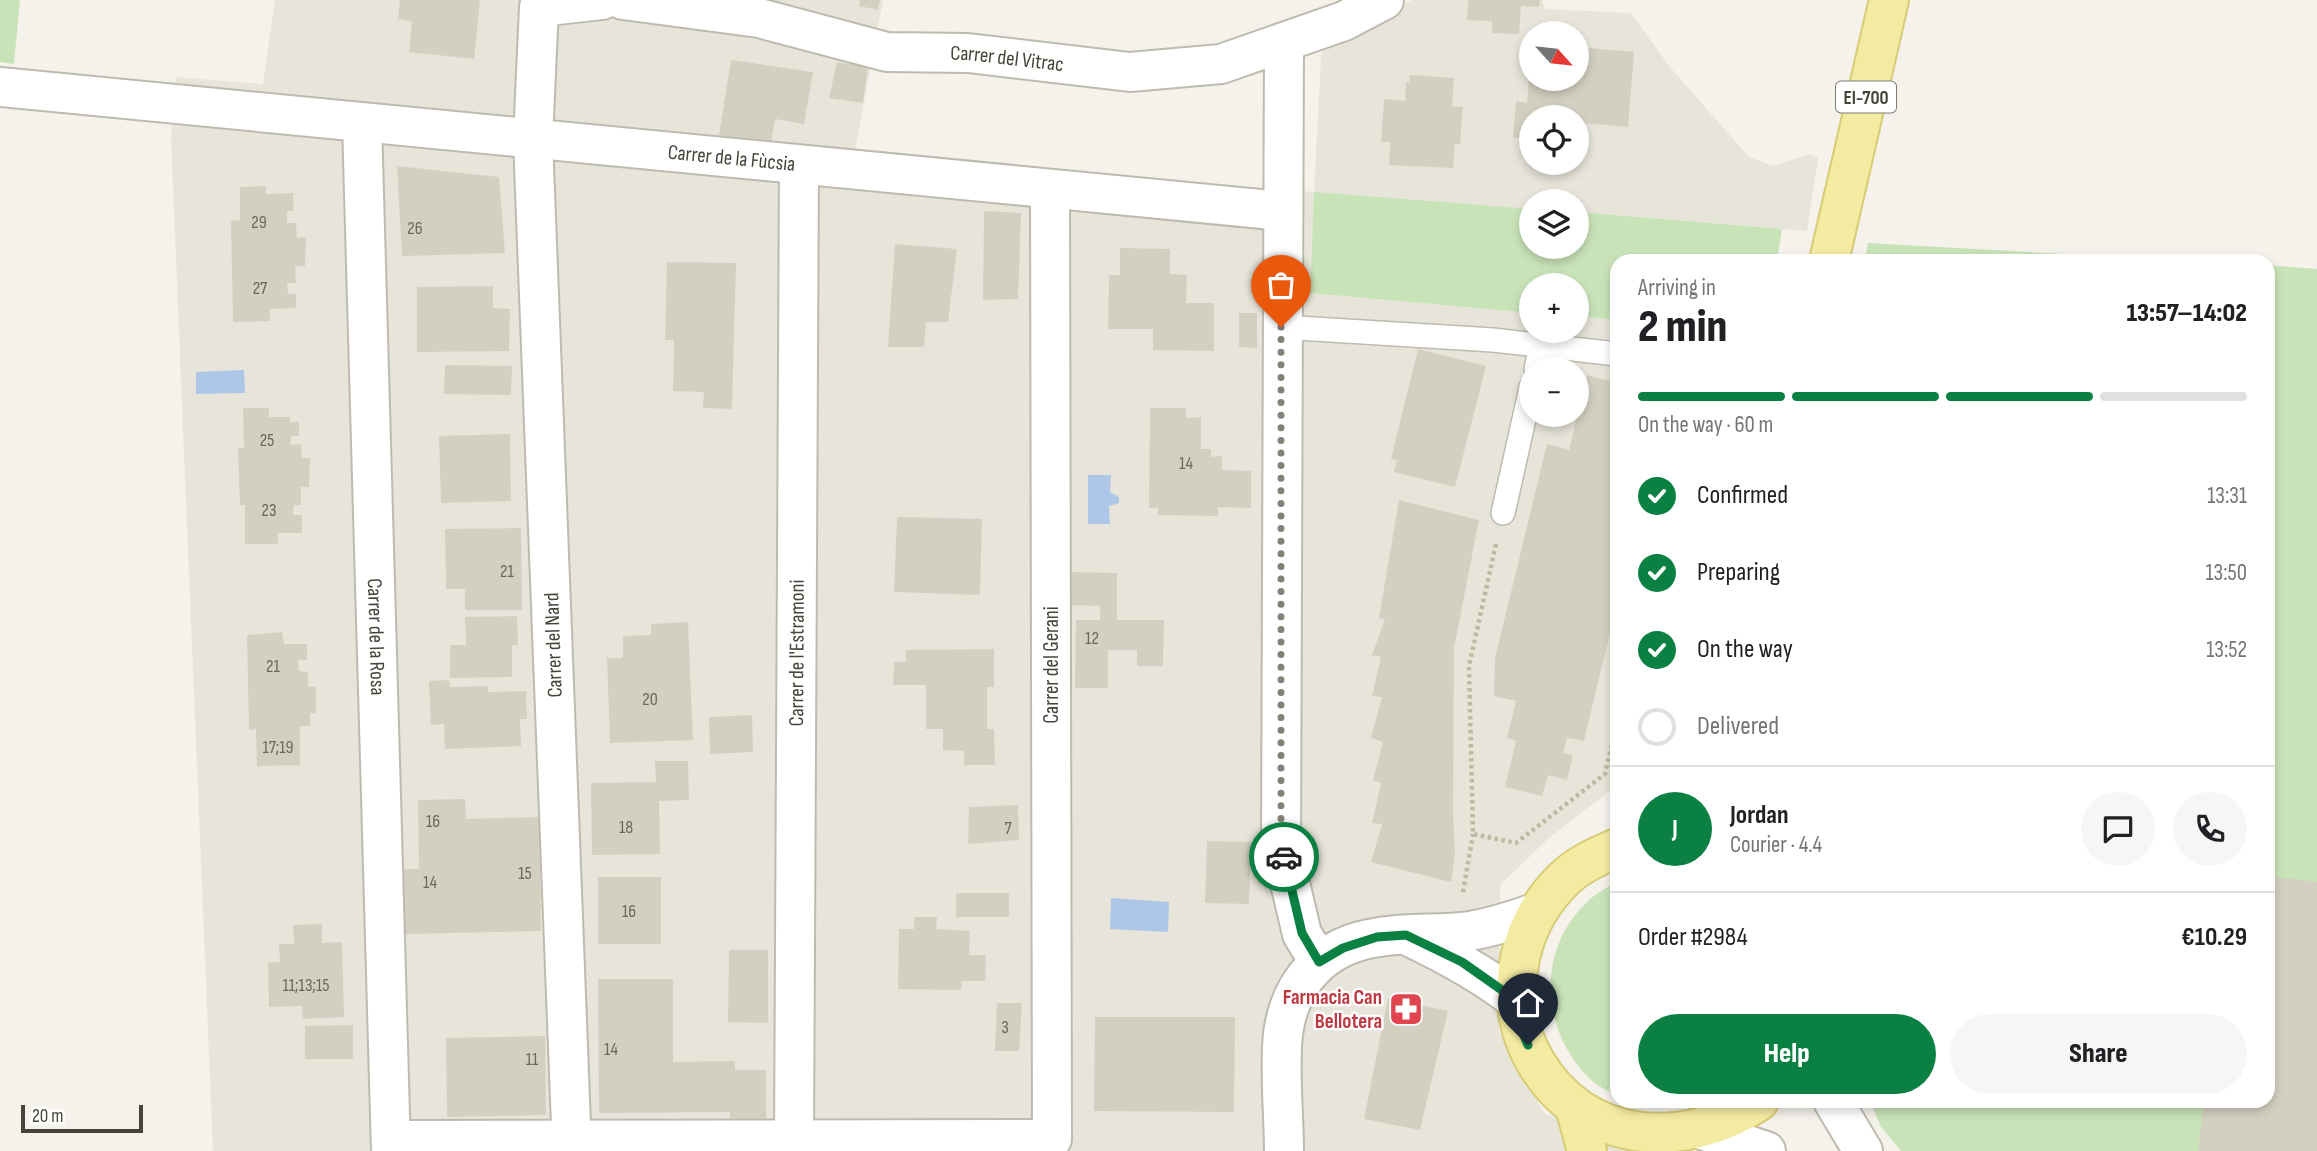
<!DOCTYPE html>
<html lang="en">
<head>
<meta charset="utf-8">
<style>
	:root { --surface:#fff; --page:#f6f6f6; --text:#202124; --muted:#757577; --line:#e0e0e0; --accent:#0b8043 }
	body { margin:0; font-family:"Sofia Sans Condensed",sans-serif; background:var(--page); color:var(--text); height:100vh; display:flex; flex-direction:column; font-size:26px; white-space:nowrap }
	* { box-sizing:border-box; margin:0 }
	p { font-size:23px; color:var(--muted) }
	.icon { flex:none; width:38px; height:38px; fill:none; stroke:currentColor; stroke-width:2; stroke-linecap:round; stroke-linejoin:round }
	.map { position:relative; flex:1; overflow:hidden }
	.side { position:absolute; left:1610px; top:254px; width:665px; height:854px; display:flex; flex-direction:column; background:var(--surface); border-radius:21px; box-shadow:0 4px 10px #0003 }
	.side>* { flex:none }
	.needle { width:46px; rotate:117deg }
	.tools { position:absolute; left:1519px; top:21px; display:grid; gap:14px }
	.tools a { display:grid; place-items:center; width:70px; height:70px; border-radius:50%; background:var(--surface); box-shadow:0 4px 10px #0003; font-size:35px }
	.scale { position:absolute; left:21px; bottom:18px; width:122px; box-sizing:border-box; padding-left:7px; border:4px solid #474439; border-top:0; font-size:19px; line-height:24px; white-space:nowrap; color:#474439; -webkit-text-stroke:5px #fff; paint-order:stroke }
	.pin { position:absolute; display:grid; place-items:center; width:60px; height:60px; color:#fff; margin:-72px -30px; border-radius:50% 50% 50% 0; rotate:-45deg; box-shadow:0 0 7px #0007 }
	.pin .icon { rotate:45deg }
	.courier { position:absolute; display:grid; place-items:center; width:70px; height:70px; margin:-35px; border:5px solid #0b8043; border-radius:50%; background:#fff; color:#222; box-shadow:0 2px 9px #0007 }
	.headline em { font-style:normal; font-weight:800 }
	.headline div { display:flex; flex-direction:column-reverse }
	.headline { display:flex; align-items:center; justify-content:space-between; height:119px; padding:0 28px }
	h1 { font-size:46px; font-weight:800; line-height:52px }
	.bar { display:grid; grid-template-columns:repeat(4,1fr); gap:10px 7px; align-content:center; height:84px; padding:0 28px }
	.bar i { height:9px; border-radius:5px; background:var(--line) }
	.bar .on { background:var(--accent) }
	.bar p { grid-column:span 4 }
	.line { display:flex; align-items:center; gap:18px; padding:0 28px; border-top:2px solid var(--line) }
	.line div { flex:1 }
	.round { display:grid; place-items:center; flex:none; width:74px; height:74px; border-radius:37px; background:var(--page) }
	ol { padding:0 28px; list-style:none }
	li { display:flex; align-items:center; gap:21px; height:77px }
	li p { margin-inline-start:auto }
	li .icon { padding:7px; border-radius:50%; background:var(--accent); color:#fff; stroke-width:4 }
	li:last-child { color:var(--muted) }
	li i { width:38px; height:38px; border:4px solid var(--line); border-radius:50% }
	.cta { display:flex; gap:14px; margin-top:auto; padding:14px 28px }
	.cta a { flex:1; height:80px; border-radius:42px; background:var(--accent); color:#fff; font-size:28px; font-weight:800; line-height:80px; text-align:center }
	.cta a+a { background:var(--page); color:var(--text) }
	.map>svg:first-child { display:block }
	.residential { fill:#e7e5d9; fill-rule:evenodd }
	.green { fill:#c9e3b8 }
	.water { fill:#aec7e9 }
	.building { fill:#d4d0c1 }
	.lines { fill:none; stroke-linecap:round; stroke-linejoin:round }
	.service-casing { stroke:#bebbae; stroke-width:26 }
	.minor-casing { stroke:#bebbae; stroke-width:42 }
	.tertiary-casing { stroke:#bebbae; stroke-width:42 }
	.primary-casing { stroke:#d8cb75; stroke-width:42 }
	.path { stroke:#bfb9a1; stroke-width:4.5; stroke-dasharray:3.5 3.5; stroke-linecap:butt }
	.service { stroke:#fff; stroke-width:23 }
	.minor { stroke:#fff; stroke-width:38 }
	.tertiary { stroke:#fff; stroke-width:38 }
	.primary { stroke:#f4eba3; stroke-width:38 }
	.done { stroke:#848177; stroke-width:7; stroke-dasharray:0 12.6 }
	.route { stroke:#0b8043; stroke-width:9 }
	.labels { text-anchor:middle; stroke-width:5; stroke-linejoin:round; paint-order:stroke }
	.number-label { font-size:18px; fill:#6a675b }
	.shield { fill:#fff; stroke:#7e7c74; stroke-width:2 }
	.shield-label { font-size:19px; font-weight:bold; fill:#474439 }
	.street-label { font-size:21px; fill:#474439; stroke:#fff }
	.health-label { font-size:21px; font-weight:bold; fill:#be3a42; stroke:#fff; text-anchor:end }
</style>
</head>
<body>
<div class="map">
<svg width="2317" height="1151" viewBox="0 0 2317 1151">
	<rect width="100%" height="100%" fill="#f4f2eb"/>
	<path class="residential" d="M275 0H883L854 156 1314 192 1322 40 1412 0H1542L1545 9 1631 13 1669 66 1749 157 1773 166 1810 154 1818 158 1807 231 1577 212V201H1531V209L1314 193 1310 293 1531 313V331H1577V316L1617 320V785L1549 838 1500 885 1499 1032 1544 1113 1627 1151H213L171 139 176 77 263 84ZM1531 33H1577V79H1531ZM1531 117H1577V163H1531ZM1531 369H1577V415H1531Z"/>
	<path class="green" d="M0 0H20L14 64 0 62Z
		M1314 192 1531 209V247H1577V212L1782 229 1777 261H1617V320L1577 316V285H1531V313L1310 293Z
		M1868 243 2189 261H1865Z
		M2268 265 2317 269V1151H1901L1881 1127 1870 1101H2268Z
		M1617 881V1096C1608 1091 1597 1086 1589 1078 1541 1031 1536 951 1586 903 1594 894 1607 888 1617 881Z"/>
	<path class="water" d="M244 370 245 393 196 394V372Z
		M1088 475H1111L1110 492 1119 497V503L1109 506 1110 524H1088Z
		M1111 898 1169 902 1168 932 1110 929Z"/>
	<path class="building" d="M400 0H480L474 59 409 52 412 21 398 19Z
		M860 0H880L878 10 859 6Z
		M1468 0H1540L1539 7 1521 6 1519 34 1492 33V21L1467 20Z
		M1577 47 1634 52 1628 127 1581 123 1579 148H1577V117H1531V139L1513 137 1516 101 1527 103 1529 79H1577Z
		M731 60 813 72 804 124 775 119 771 143 719 135Z
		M837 62 868 67 863 103 829 98Z
		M1410 75 1454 78 1452 106 1463 107 1460 144H1455L1453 168 1389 165 1390 142H1381L1384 99 1405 101 1406 82H1409Z
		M397 166 499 177 505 253 402 256Z
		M266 186V194L293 193 294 211H287V223H296L297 238 306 237 305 266H295L296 283H287L288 294H296V308L270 309V321L233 322 231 221 240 220V187Z
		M984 211 1021 213 1018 299 983 300Z
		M895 244 957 249 948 322H926L924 347H888Z
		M1120 248 1170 249V274L1187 275 1186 303H1214V351L1153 350V329H1108L1109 275H1120Z
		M667 262 736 263 732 409 703 408 704 392 673 391 674 340H665Z
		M493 286V308L510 309 509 351 417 352V287Z
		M1239 313H1257V348L1239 347Z
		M1418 349 1486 366 1455 487 1394 472 1397 460 1391 459Z
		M445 365 512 366 511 395 444 394Z
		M1587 375 1617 383V603L1584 741 1567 738 1563 753 1573 755 1567 780 1548 775 1542 796 1505 787 1516 741 1507 738 1516 701 1494 696 1495 658 1547 444 1569 450Z
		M243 408H269V417H290V422H299V436H291V445L301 444 302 458H310L309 487H301V505H294L293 515H302V533H278V544H245V505H240L238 448H244Z
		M1150 408H1186V418L1201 417V449H1211V457L1222 456V470L1251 471V508L1218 507V516L1158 515V508H1149Z
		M510 434 511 501 441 503 439 436Z
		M1399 500 1479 520 1454 648 1453 814 1455 854 1451 882 1371 862 1382 824 1372 823 1381 783 1373 780 1383 742 1371 738 1382 697 1372 696 1381 657 1372 655 1385 619 1379 618Z
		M897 517 982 519 980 595 894 592Z
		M521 528 522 610H465V589H446L445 529Z
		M1070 572 1117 573V620H1164L1163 666H1137V650H1108V688H1075L1076 620H1100V606L1070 605Z
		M517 616 518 645H512V677L450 678V645H466L465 617Z
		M688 622 693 740 610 743 607 658H623V636L651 635V624Z
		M282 632 284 644H307V660H298L299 671 308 672V687H316V713H310V726H300V765L257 766 256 729 249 730 247 635Z
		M994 649V687H987V729H994L995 765H964V751L943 750V729H926V685H893L894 662H906V650Z
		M449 680 450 687 488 686V692L526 691 527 719H520L521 746 445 749 444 724 431 725 429 681Z
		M752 715 753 752 710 754 709 717Z
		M655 761H688L689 800 659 801 660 854 592 855 591 783 656 782Z
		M465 799 466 819 539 817 541 931 405 934 403 869H419L418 800Z
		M1018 805 1019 840 968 844 969 807Z
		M1207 841 1251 842 1249 904 1205 903Z
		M2268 876 2317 882V1151H2198L2204 1101H2268Z
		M598 877H661V944H598Z
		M956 893H1009V917H956Z
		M914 917H937L936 929 970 931 969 955H986L985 981H962L961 990 898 989 899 929H914Z
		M322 924V943L342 942 344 1017 303 1019 302 1006 269 1007 268 963 280 962 279 944H294L293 925Z
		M729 950H768V1023L728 1022Z
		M598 979H673V1062L735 1061V1070H766V1122L730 1123V1112L599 1113Z
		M1388 998 1448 1011 1420 1130 1364 1119Z
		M997 1003H1022L1019 1051H995Z
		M1095 1017H1235L1234 1112 1094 1111Z
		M353 1025V1059H305V1026Z
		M545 1036 546 1115 447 1117 446 1038Z"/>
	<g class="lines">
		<g class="service-casing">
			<path id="service" d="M1281 327 1493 340 1617 354
				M1536 369 1541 345
				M1503 513 1531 388"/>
		</g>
		<g class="minor-casing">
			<g id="minor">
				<path id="s1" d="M623 0 759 18 887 52 968 53 1130 72 1221 64 1344 21 1384 0"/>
				<path d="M1284 43 1281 845 1302 934 1319 962"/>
				<path id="s2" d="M0 87 1282 211"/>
				<path id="s3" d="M362 123 391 1151"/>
				<path d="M391 1140 1052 1139 1050 191"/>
				<path id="s4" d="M794 1141 799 166"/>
				<path d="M572 1151 533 139 539 7 602 0"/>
			</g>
		</g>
		<g class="tertiary-casing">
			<path id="tertiary" d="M1408 936C1446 954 1482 973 1516 1000
				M1833 1101 1863 1151
				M1705 1131 1766 1151
				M1284 1151C1284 1115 1279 1069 1283 1034 1290 980 1325 944 1380 937 1410 932 1440 935 1470 931 1493 927 1515 920 1537 912"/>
		</g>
		<g class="primary-casing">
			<path id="primary" d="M1829 261 1889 0
				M1617 848C1596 857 1575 866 1559 884 1515 930 1502 1005 1535 1061 1583 1145 1685 1151 1759 1101
				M1575 1107 1587 1151"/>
		</g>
		<path class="path" d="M1496 544 1469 666 1473 834 1516 843 1605 774 1617 722
			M1463 892 1473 834"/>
		<use href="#service" class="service"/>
		<use href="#minor" class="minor"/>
		<use href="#tertiary" class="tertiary"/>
		<use href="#primary" class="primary"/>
	</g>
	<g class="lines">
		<path class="done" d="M1281 327V845L1284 857"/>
		<path class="route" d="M1284 857 1302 933 1319 962 1343 948 1377 937 1406 935 1462 962 1516 1000 1522 1031 1528 1045"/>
	</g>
	<defs>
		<g id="pharmacy-square" transform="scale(1.75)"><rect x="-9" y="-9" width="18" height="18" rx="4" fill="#e0444e" stroke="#fff"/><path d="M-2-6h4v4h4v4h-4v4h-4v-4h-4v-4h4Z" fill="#fff"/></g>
	</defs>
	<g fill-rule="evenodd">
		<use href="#pharmacy-square" x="1406" y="1009"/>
	</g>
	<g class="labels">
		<g class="number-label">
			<text x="259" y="228">29</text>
			<text x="415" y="234">26</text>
			<text x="260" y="294">27</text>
			<text x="267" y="446">25</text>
			<text x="1186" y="469">14</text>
			<text x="269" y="516">23</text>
			<text x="507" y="577">21</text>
			<text x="1092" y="644">12</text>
			<text x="273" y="672">21</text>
			<text x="650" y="705">20</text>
			<text x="278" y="753">17;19</text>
			<text x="433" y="827">16</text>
			<text x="626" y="833">18</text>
			<text x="1008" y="834">7</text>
			<text x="525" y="879">15</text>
			<text x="430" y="888">14</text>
			<text x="629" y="917">16</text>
			<text x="306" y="991">11;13;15</text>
			<text x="1005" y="1033">3</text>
			<text x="611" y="1055">14</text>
			<text x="532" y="1065">11</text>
		</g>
		<rect class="shield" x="1836" y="81.5" width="60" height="31" rx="5"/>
		<g class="shield-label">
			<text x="1866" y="104">EI-700</text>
		</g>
		<g class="street-label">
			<text dy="7" stroke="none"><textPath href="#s1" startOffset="390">Carrer del Vitrac</textPath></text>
			<text dy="7" stroke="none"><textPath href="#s2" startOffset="735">Carrer de la Fùcsia</textPath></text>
			<text dy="7" stroke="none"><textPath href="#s3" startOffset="514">Carrer de la Rosa</textPath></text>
			<text transform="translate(553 645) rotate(-92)" y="7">Carrer del Nard</text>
			<text dy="7" stroke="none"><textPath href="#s4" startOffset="488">Carrer de l'Estramoni</textPath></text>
			<text transform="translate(1051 665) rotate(-90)" y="7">Carrer del Gerani</text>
		</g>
		<g class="health-label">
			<text x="1382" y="1004">Farmacia Can<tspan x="1382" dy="24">Bellotera</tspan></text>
		</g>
	</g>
</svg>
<div class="tools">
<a><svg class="needle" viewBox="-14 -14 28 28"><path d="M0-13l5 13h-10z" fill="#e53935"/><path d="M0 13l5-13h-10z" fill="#757577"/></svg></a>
<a><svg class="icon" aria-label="locate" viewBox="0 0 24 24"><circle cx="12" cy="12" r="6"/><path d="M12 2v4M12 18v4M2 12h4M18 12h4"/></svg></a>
<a><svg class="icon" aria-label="layers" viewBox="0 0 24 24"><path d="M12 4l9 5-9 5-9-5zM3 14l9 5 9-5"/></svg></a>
<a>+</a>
<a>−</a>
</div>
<div class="scale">20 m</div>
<div class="pin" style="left:1281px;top:327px;background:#ea580c"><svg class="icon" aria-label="bag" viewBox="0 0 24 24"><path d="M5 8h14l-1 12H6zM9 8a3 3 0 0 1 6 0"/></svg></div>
<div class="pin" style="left:1528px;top:1045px;background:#1f2937"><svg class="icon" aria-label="home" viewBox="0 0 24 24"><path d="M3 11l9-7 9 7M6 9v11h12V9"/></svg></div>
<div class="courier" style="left:1284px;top:857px"><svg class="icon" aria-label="car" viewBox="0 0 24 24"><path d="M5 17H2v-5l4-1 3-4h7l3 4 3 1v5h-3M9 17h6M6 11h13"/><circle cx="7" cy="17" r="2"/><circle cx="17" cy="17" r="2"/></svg></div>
<section class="side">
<div class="headline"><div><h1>2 min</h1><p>Arriving in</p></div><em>13:57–14:02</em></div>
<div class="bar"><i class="on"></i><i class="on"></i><i class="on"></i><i></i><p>On the way · 60 m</p></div>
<ol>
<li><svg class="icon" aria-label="check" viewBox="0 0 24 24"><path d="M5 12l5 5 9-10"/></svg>Confirmed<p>13:31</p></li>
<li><svg class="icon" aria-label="check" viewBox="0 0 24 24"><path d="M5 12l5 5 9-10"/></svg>Preparing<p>13:50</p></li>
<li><svg class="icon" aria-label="check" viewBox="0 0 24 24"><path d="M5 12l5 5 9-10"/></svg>On the way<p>13:52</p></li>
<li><i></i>Delivered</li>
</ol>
<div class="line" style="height:126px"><b class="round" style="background:var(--accent);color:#fff">J</b><div><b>Jordan</b><p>Courier · 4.4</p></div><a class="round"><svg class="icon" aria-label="chat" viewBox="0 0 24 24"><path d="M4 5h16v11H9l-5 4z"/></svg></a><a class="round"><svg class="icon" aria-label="phone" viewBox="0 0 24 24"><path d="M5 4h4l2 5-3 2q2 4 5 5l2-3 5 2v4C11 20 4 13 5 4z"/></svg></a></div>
<div class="line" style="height:91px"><div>Order #2984</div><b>€10.29</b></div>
<div class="cta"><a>Help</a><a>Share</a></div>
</section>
</div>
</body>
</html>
